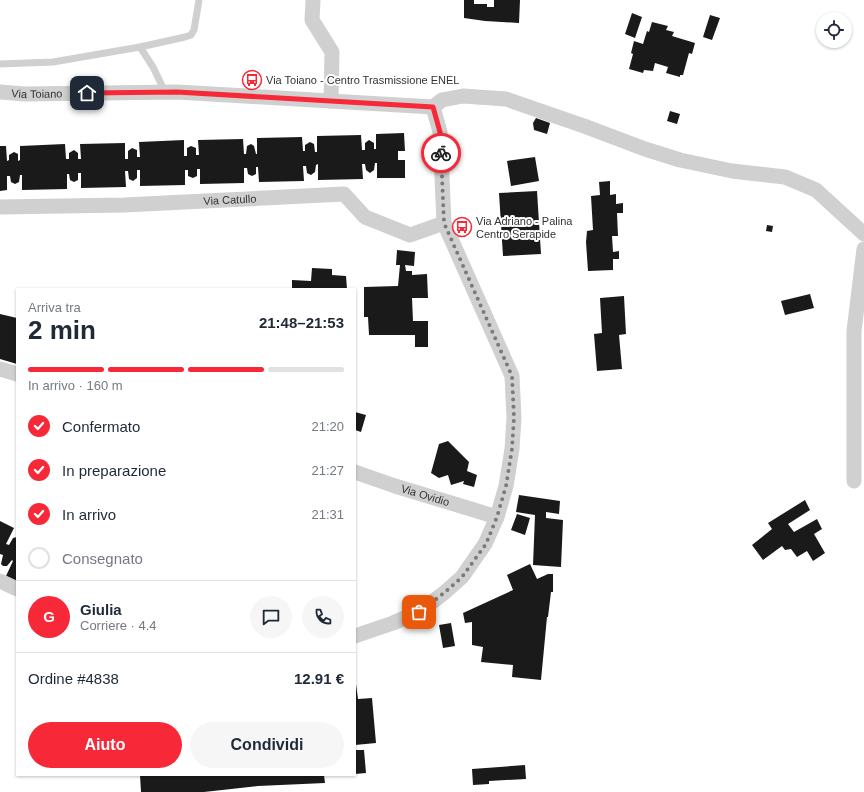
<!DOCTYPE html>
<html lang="it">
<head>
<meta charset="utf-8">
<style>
	:root { --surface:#fff; --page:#f6f6f7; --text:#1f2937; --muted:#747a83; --line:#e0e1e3; --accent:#f72837 }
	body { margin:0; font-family:Helvetica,sans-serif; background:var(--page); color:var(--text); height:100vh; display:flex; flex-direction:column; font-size:15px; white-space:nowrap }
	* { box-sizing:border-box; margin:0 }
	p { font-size:13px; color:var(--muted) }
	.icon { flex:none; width:22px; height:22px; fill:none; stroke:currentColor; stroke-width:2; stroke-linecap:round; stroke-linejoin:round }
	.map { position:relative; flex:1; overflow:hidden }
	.sheet { position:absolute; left:16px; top:288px; width:340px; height:488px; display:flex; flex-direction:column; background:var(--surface); border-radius:0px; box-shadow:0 1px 3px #0004 }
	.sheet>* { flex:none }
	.controls { position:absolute; left:816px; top:12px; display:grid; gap:8px }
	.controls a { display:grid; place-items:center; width:36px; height:36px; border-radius:50%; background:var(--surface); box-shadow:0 1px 3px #0004; font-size:20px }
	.pin { position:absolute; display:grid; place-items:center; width:34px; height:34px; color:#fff; margin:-17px; border-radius:8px; box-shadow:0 2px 6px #0006 }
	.courier { position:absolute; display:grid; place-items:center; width:40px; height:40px; margin:-20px; border:3px solid #f72837; border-radius:50%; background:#fff; color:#222; box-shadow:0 1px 5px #0007 }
	.headline em { font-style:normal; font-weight:700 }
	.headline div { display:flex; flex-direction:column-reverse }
	.headline { display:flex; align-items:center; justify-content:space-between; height:68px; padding:0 12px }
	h1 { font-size:26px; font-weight:700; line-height:30px }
	.bar { display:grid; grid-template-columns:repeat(4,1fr); gap:6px 4px; align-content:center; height:48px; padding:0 12px }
	.bar i { height:5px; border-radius:3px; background:var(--line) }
	.bar .selected { background:var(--accent) }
	.bar p { grid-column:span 4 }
	.line { display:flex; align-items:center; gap:10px; padding:0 12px; border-top:1px solid var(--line) }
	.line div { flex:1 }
	.round { display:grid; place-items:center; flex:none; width:42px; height:42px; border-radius:21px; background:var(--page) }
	ol { padding:0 12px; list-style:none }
	li { display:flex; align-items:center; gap:12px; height:44px }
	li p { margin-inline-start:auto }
	li .icon { padding:4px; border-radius:50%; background:var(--accent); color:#fff; stroke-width:4 }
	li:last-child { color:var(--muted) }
	li i { width:22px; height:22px; border:2px solid var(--line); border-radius:50% }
	.primary-button { display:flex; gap:8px; margin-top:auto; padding:8px 12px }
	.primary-button a { flex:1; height:46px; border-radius:24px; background:var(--accent); color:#fff; font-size:16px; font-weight:700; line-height:46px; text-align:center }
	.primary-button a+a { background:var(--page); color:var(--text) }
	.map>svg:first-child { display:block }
	.building { fill:#1a1a1a }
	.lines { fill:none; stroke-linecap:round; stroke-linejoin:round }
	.lane { stroke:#d0d0d0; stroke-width:7 }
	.street { stroke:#d0d0d0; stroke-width:15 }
	.done { stroke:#7a7a7a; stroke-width:4; stroke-dasharray:0 7.2 }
	.route { stroke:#f72837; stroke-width:5 }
	.labels { text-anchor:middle; stroke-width:4; stroke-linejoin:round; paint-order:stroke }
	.poi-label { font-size:11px; fill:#333; stroke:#fff; text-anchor:start }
	.street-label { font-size:11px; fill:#333; stroke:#fff }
</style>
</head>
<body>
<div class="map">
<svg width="864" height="792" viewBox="0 0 864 792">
	<rect width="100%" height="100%" fill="#fff"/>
	<path class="building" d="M464 0H474V4H487V7H494V0H520L519 23 485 21 464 18Z
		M632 13 642 17 635 38 625 34Z
		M710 15 720 18 712 40 703 37Z
		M652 22 668 26 666 30 674 32 672 36 695 43 692 54 689 53 683 75H680V77L666 73 668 67 655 63 653 71 644 70 643 73 629 69 633 54 631 53 634 41 643 44 647 31 649 32Z
		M670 111 680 114 677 124 667 121Z
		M536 118 550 123 547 134 534 130 533 123Z
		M404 133 405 151H398V160H405V178H377V163H375L374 170 370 173 366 170 365 164H362L363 179 318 180V164L316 165 315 172 311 175 307 173 306 166H303L304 181 259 182 258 167H256V174L252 176 248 174 247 168H244V183L200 184V169H197V176L193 178 188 176V170H185V185L140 186V170H137V178L133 181 129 179 128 171H125L126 187 81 188V173H78V180L74 182 70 180 69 174H67V189L22 190V175H20L19 182 15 184 11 182 10 176H7V190L0 191V146H6L7 161 9 160V155L14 152 18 154V161L20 160V146L65 144 66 159H69V153L74 150 78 153V159H81L80 144 125 143V159H128V151L132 148 137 150V157H140L139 142 184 140V156H187V148L191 146 196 148V155H199L198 140 243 139 244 154H246L247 146 251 144 254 146 256 154H257V138L302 137 303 151H305V145L310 142 314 144 315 152H317V136L361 135 362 150H365V143L369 140 374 143V149H376V134Z
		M535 157 539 181 511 186 507 161Z
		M610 181V195L616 194V204L623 203V213H617L618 236H612L613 252 619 251V259H613V270L588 271 586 242 587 231 593 230 591 196 600 195 599 182Z
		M537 191 541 254 503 256 499 193Z
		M767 225 773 226 772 232 766 231Z
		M397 250 415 252 414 266 405 265 406 271H412V275L427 274 428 298H412L413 321H428V347H415V335H369L368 317H364V287L398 286 400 265H396Z
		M312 268 332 269V275L346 276 347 289H292V280L311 281Z
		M810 294 814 308 785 315 781 301Z
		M624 296 626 334 619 335 622 369 597 371 594 334 602 333 600 298Z
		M0 314 17 318V364L0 359Z
		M355 412 366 415 361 432 355 430Z
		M448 441 469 462 467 471 477 475 474 487 463 484 464 481 451 485 448 475 439 478 431 473 439 444Z
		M519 495 560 501 559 514 546 512V518L563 520 561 567 533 565 535 515 516 512Z
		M805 500 810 510 788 524 794 532 817 519 822 529 814 534 825 553 813 561 807 551 797 557 791 549 785 550 782 546 763 560 752 545 772 529 768 523Z
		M517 514 530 518 525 535 511 530Z
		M0 521 14 528 6 544 9 545 13 538 17 537V581L6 576 13 561 12 560 7 566H3L1 564 3 555 0 554Z
		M530 564 537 579 548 574H553V592H551L548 617H547L541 680 512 677 513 665 481 662 483 647 472 645V622L465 623 463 613 513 590 507 575Z
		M451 623 455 646 443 648 439 625Z
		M355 684H356L358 699 372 698 376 743 355 745Z
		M355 750H364L366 773 355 774Z
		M525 765 526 779 489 781V784L473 785 472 769Z
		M140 775H324L325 783 258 786 204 792H141Z"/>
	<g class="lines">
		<path class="lane" d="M140 47 153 67 165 92
			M0 64 53 62 140 47 185 37 191 35 194 30 199 0"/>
		<g class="street">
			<path d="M313 0 312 20 332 52 331 101"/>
			<path id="s1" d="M0 92 25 94 177 92 433 107"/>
			<path d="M433 107 442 100 463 96 506 99 584 126 645 149 680 160 732 171 785 177 816 190 864 234"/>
			<path id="s2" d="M0 207 124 205 344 194 365 217 410 235 444 223"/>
			<path d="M0 369 17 374"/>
			<path id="s3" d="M355 472 395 486 497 517"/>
			<path d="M854 481V331L864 249"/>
			<path d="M0 581 17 589"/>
			<path d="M355 636 393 623 419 612 444 593 462 577 485 544 497 517 506 486 512 449 514 418 512 376 444 223 440 132 433 107"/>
		</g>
	</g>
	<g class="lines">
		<path class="done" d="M419 612 444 593 462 577 486 544 497 517 506 486 512 449 514 418 512 376 444 223 441 153"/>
		<path class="route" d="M87 93 177 92 433 107 440 132 441 153"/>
	</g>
	<defs>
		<g id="bus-ring" transform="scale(1)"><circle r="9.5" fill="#fff" stroke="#f72837" stroke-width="1.5"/><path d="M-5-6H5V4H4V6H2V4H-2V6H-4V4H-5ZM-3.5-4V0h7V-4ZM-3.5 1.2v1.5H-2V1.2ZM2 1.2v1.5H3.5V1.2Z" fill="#f72837"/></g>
	</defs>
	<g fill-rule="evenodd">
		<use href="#bus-ring" x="252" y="80"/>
		<use href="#bus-ring" x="462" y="227"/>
	</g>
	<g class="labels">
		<g class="poi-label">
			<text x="266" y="84">Via Toiano - Centro Trasmissione ENEL</text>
			<text x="476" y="225">Via Adriano - Palina<tspan x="476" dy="13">Centro Serapide</tspan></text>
		</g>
		<g class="street-label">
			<text dy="4" stroke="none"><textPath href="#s1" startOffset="37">Via Toiano</textPath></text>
			<text dy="4" stroke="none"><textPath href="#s2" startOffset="230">Via Catullo</textPath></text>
			<text dy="4" stroke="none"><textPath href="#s3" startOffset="74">Via Ovidio</textPath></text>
		</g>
	</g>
</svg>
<div class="controls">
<a><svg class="icon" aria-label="locate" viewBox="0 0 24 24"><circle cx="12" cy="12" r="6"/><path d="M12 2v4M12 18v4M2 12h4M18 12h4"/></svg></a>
</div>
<div class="pin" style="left:419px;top:612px;background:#ea580c"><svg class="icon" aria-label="bag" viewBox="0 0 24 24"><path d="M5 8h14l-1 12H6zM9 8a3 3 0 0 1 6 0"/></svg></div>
<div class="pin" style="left:87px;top:93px;background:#1f2937"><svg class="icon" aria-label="home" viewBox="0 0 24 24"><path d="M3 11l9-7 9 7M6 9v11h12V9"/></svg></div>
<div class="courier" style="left:441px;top:153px"><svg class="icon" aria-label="bike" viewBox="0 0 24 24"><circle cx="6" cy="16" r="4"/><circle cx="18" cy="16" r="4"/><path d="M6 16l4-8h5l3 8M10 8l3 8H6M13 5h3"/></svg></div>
<section class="sheet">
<div class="headline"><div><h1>2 min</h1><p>Arriva tra</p></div><em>21:48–21:53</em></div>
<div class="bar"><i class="selected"></i><i class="selected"></i><i class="selected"></i><i></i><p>In arrivo · 160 m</p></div>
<ol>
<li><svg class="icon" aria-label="check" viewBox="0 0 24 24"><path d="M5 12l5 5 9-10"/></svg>Confermato<p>21:20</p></li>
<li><svg class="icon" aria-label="check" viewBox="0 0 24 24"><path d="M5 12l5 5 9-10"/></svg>In preparazione<p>21:27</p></li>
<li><svg class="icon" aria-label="check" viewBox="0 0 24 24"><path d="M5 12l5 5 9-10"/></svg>In arrivo<p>21:31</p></li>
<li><i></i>Consegnato</li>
</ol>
<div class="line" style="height:72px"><b class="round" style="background:var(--accent);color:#fff">G</b><div><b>Giulia</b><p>Corriere · 4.4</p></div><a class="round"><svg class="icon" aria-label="chat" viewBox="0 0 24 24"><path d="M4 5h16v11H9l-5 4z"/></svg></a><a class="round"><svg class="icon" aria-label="phone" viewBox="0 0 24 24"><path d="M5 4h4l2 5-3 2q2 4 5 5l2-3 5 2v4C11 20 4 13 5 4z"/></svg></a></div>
<div class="line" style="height:52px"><div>Ordine #4838</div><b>12.91 €</b></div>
<div class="primary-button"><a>Aiuto</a><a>Condividi</a></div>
</section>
</div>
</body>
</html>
